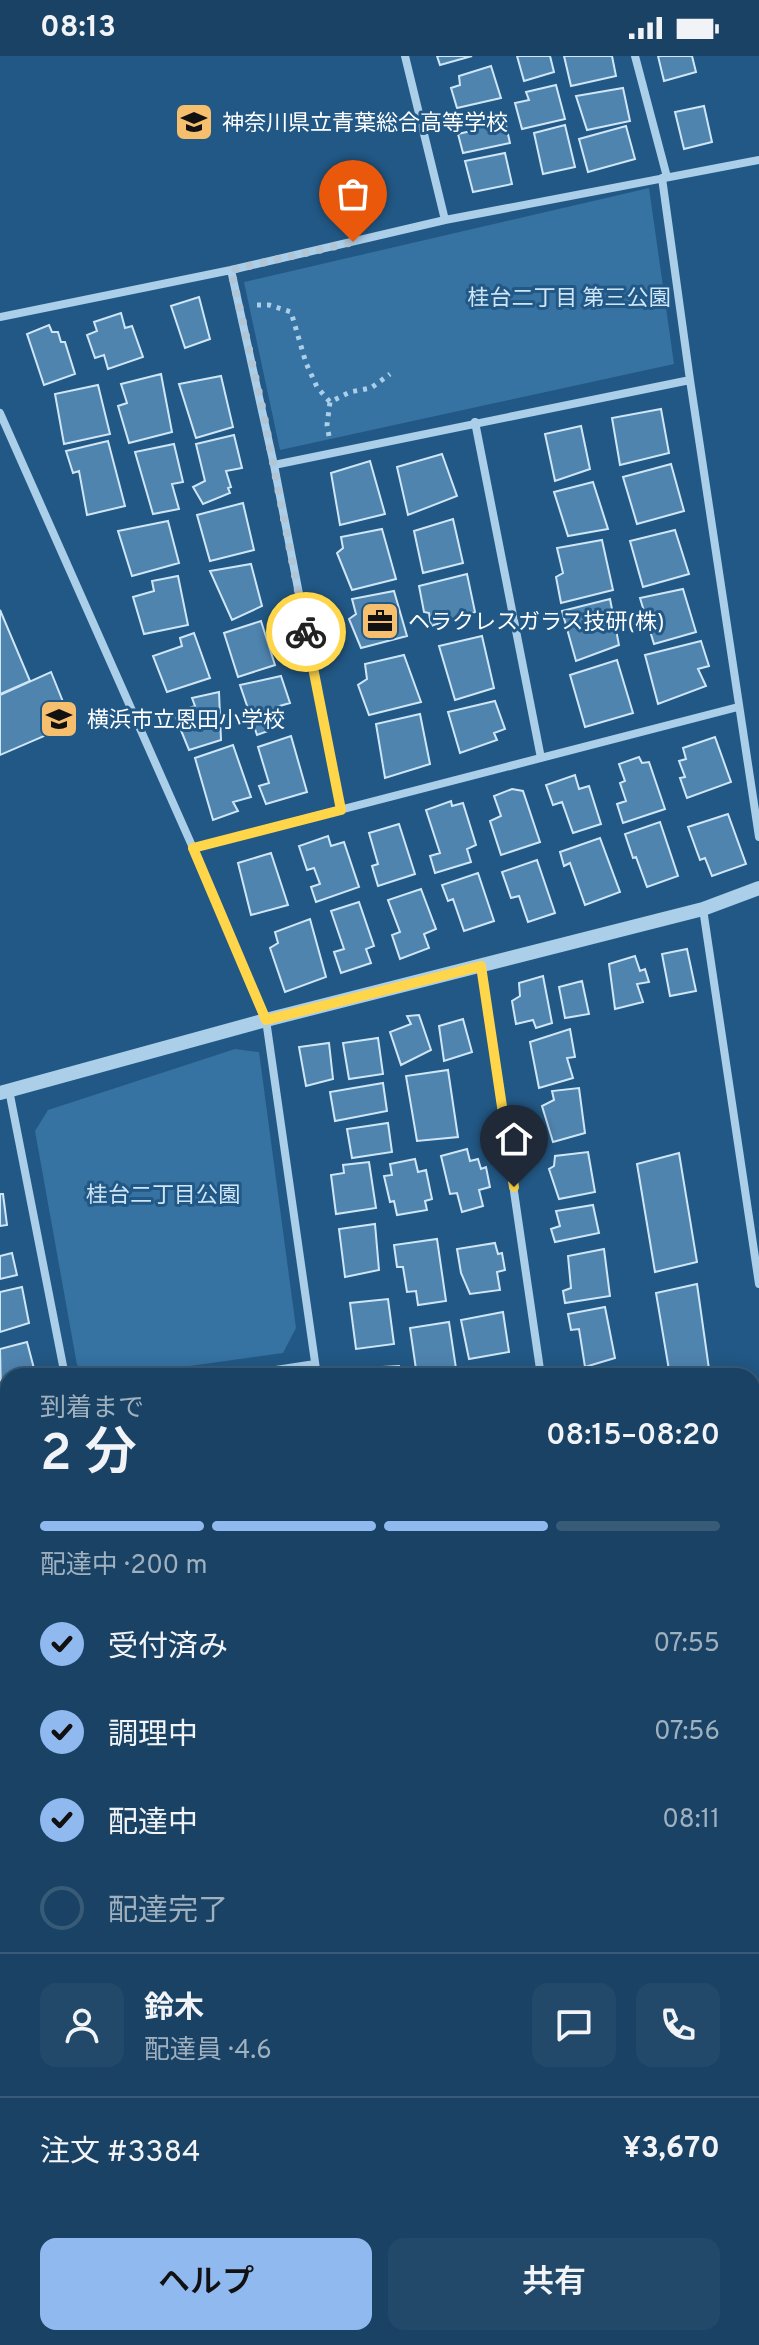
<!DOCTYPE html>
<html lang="ja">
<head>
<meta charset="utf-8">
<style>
	:root { --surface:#1a4264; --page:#23496a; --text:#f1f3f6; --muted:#9fb0bf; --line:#385b78; --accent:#90b9f0 }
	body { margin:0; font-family:Overpass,"Noto Sans JP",sans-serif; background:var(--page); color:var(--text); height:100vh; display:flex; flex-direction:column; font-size:30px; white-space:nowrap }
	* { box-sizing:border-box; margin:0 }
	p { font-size:26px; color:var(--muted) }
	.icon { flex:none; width:44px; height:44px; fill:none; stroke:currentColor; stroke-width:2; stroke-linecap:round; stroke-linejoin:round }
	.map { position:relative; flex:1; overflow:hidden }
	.panel { position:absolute; left:0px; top:1312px; width:760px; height:978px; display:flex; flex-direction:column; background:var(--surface); border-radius:24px 24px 0 0; box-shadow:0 4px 20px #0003,0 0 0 2px var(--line) }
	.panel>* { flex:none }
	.pin { position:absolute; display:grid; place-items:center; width:68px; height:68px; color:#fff; margin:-82px -34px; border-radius:50% 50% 50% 0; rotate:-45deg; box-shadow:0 0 8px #0007 }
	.pin .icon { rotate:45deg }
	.courier { position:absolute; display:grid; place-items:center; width:80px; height:80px; margin:-40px; border:6px solid #ffd54a; border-radius:50%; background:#fff; color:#222; box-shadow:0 2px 10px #0007 }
	.summary em { font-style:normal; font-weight:600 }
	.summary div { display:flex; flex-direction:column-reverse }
	.summary { display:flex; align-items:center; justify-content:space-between; height:136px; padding:0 40px }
	h1 { font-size:52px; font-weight:600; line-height:60px }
	.bar { display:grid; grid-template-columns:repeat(4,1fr); gap:12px 8px; align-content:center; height:96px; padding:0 40px }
	.bar i { height:10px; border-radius:6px; background:var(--line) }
	.bar .selected { background:var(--accent) }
	.bar p { grid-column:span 4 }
	.line { display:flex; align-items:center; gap:20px; padding:0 40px; border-top:2px solid var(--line) }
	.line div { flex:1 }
	.round { display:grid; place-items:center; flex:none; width:84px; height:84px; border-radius:16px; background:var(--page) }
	ol { padding:0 40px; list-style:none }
	li { display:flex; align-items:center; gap:24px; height:88px }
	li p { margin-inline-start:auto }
	li .icon { padding:8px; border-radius:50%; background:var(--accent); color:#111; stroke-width:4 }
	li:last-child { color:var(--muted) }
	li i { width:44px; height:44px; border:4px solid var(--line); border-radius:50% }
	.button { display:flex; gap:16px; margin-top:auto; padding:16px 40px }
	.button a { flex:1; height:92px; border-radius:16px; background:var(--accent); color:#111; font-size:32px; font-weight:600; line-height:92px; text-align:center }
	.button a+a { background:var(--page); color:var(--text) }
	.status { display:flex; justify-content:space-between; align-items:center; height:56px; padding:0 40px; background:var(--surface); direction:ltr }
	.status svg { height:22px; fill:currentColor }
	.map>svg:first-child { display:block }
	.green { fill:#3672a2 }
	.building { fill:#4f84af; stroke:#cfe6f7; stroke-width:2 }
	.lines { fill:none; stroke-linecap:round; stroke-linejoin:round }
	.path { stroke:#abcee9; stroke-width:5; stroke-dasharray:4 6; stroke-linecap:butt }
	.minor { stroke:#abcee9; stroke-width:8 }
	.tertiary { stroke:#abcee9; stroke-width:14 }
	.done { stroke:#b2c5d4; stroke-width:8; stroke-dasharray:0 14.4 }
	.route { stroke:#ffd54a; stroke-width:10 }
	.labels { text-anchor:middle; stroke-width:6; stroke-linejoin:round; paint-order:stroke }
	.poi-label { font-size:22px; fill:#fff; stroke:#225885; text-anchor:start }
	.park-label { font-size:22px; fill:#cfe6f7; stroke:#225885 }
</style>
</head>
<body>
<div class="status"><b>08:13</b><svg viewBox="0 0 49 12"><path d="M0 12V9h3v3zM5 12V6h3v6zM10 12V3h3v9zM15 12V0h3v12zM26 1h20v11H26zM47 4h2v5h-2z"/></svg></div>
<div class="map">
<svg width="759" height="2289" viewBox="0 0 759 2289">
	<rect width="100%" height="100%" fill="#225885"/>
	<path class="green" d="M649 132 674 308 280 394 244 226Z
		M235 993 259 996 296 1272 283 1297 118 1320H92L77 1309 35 1075 48 1054Z"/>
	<path class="building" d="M437 0H472L440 9Z
		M517 0H550L554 16 524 25Z
		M564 0H612L616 20 571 30Z
		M658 0H692L696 16 664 25Z
		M491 10 501 42 457 52 451 32 460 29 459 20Z
		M556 29 565 63 522 73 515 47 529 44 526 36Z
		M623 32 630 65 587 74 576 40Z
		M704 50 712 86 684 93 675 56Z
		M503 56 510 87 463 97 458 78 471 75 468 64Z
		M565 69 575 111 543 118 534 77Z
		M626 70 635 103 588 116 579 83Z
		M505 97 512 128 473 136 465 105Z
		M199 241 210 283 185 292 171 250Z
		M121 257 125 272 132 270 143 301 108 313 104 299 95 302 87 279 97 275 94 266Z
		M49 269 52 276H58L61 286H65L75 318 44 329 27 278Z
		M161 318 172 376 129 387 118 350 127 347 121 328Z
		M221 320 233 371 196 382 179 328Z
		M98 329 110 378 64 388 55 338Z
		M661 353 669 397 620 409 612 362Z
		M581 370 590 413 555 425 545 378Z
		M234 379 242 412 226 415 231 431 228 432 230 437 203 448 193 431 205 425 196 388Z
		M108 385 125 450 87 459 79 415 73 417 66 395Z
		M174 388 183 426 172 428 179 453 153 458 135 396Z
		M442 398 457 440 408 459 397 411Z
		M370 405 385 458 340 469 331 417Z
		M671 408 684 455 637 468 623 421Z
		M593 426 608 473 568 480 554 436Z
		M243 447 254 494 210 505 197 459Z
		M453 463 463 507 423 517 414 475Z
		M168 465 179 507 132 520 118 475Z
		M382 473 396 523 352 534 337 497 343 492 341 481Z
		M675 474 689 518 643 531 630 485Z
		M602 484 613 534 561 547 556 521 563 517 557 492Z
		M251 508 262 550 232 564 210 515Z
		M467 518 475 556 431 570 429 557 424 556 419 530Z
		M178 520 188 569 144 578 133 541 154 535 152 525Z
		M683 533 696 576 654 588 640 542Z
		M394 535 407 580 361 592 349 563 356 558 352 543Z
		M610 543 619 589 576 605 562 555Z
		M0 554 30 625 0 638Z
		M261 565 275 609 238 621 224 577Z
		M194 577 210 622 167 636 153 600 182 590 180 582Z
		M482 580 494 632 455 644 439 590Z
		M701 585 709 610 698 613 706 630 658 648 645 599Z
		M404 599 421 646 369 659 358 629 367 623 365 608Z
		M617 604 633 657 585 671 570 619Z
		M51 616 72 668 0 699V639Z
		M281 620 290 647 276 651 282 670 257 679 240 629Z
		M219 636 221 684 189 694 174 657 195 650 192 642Z
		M495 645 505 673 494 677 497 684 460 697 448 656Z
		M420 658 430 708 385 722 376 668Z
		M291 680 307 736 266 748 259 730 269 727 258 691Z
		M715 681 731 726 687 742 680 722 685 721 679 705 686 703 683 692Z
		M233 689 251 741 233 746 238 755 213 764 195 702Z
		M639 701 642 707 649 706 665 753 623 767 617 748 626 745 620 727 625 725 619 708Z
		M575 719 579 733 589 730 601 768 573 777 562 746 553 749 546 729Z
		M512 733 523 735 540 786 501 799 490 765 501 760 494 740Z
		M451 745 452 750 463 747 476 789 467 793 471 806 435 817 430 800 440 797 426 754Z
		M728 758 746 808 712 820 705 802 700 804 688 771Z
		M660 766 678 820 647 831 636 801 633 802 625 778Z
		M399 768 415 818 378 830 372 810 378 808 369 777Z
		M328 780 331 790 344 786 359 831 316 846 311 831 320 828 314 812 307 814 299 790Z
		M600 782 620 836 585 849 570 807 564 810 560 796Z
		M271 797 288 849 251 859 238 807Z
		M537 804 555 857 528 866 519 840 511 842 502 816Z
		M478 817 494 865 464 875 453 843 448 845 442 829Z
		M421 833 436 873 424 878 429 892 400 903 392 879 400 876 388 844Z
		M359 846 374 890 366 893 371 907 341 917 334 896 344 893 331 855Z
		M310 863 326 921 285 936 270 892 278 887 275 876Z
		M687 893 696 935 670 940 662 898Z
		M635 900 640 915 645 913 649 926 637 928 643 946 615 953 609 908Z
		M543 920 552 967 536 972 533 964 516 968 512 945 520 940 519 927Z
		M582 925 589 958 565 962 559 931Z
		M419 959 431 994 401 1009 390 976 411 968 407 960Z
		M463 963 472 996 444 1005 439 970Z
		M570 973 575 1001 567 1002 573 1022 539 1032 530 986Z
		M378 982 383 1018 349 1023 343 987Z
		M329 987 333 1023 306 1030 299 991Z
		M448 1014 458 1081 417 1085 406 1020Z
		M383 1027 387 1055 335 1065 330 1036Z
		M579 1032 585 1077 553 1086 542 1050 554 1044 552 1035Z
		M388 1067 392 1096 352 1102 347 1073Z
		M467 1093 470 1105 478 1103 481 1113 486 1111 490 1131 479 1134 483 1150 462 1156 457 1137 450 1138 441 1100Z
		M588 1096 595 1136 559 1143 549 1113 554 1110 555 1100Z
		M679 1097 697 1206 655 1216 637 1108Z
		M415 1103 418 1116 426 1114 432 1143 425 1145 427 1154 397 1159 394 1145 390 1146 384 1120 392 1119 390 1108Z
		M369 1106 376 1152 336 1158 331 1119 344 1117 343 1109Z
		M0 1138H3L7 1169 0 1170Z
		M593 1149 599 1177 555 1186 551 1173 560 1170 556 1155Z
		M375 1168 379 1214 345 1221 339 1173Z
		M437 1183 446 1245 418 1249 416 1235 407 1236 403 1211H397L394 1189Z
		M495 1187 498 1198 502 1197 505 1214 497 1216 500 1234 470 1238 461 1217 457 1193Z
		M604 1193 610 1240 565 1247 563 1235 571 1232 568 1200Z
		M12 1197 17 1219 0 1223V1200Z
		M697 1228 710 1320H670L656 1237Z
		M22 1231 29 1267 0 1276V1236Z
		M388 1243 394 1288 356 1293 350 1247Z
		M605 1251 615 1302 585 1311 579 1273 571 1274 568 1258Z
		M503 1256 509 1296 469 1303 461 1264Z
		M449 1266 457 1319 417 1320 410 1272Z
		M27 1286 36 1320H8V1334L1 1335 0 1293Z
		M399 1310 401 1320H365V1312Z
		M614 1312 616 1320H591V1319Z
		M8 1345V1370L3 1347Z
		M0 1484 5 1508 0 1510Z
		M5 1525 8 1541V1566L0 1568V1526Z
		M8 1582V1631L0 1632V1583Z
		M8 1641V1677L0 1678V1642Z
		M8 1688V1723L2 1725 0 1691Z
		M752 1776 755 1787 759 1785V1797L754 1798 757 1806 752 1807Z
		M752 1873H758L759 1882V1944H752Z
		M752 1957H759V2011L752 2012Z
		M759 2035V2099L752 2100V2072H754L752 2036Z
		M59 2282H98L97 2289H59Z"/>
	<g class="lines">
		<path class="path" d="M257 249H269L291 256 306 307 317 331 330 346
			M329 380 327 369 330 346 350 336 371 332 390 318"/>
		<path class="minor" d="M405 0 445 164
			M635 0 667 121
			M662 122 690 324 759 781
			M231 214 274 409 341 754
			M0 261 231 214 445 164 759 104
			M0 357 193 792 266 964 317 1320
			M475 366 541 702
			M274 409 690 324
			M193 792 738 651
			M703 853 759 1228
			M481 910 541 1320
			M9 1034 65 1320
			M237 1320 315 1308
			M0 1766 8 1767
			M752 1849 759 1850
			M752 2272H759"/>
		<path class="tertiary" d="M0 1037 266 964 703 853 759 832
			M0 2145 8 2255
			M9 2282 10 2289"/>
	</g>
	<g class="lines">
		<path class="done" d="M306 576 263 355 231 214 353 186"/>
		<path class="route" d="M306 576 341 754 193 792 266 964 481 910 514 1131"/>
	</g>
	<defs>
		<g id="school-square" transform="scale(2)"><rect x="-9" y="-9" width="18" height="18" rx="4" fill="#f5bf6e" stroke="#225885"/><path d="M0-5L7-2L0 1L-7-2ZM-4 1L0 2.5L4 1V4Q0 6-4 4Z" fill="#111"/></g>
		<g id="office-square" transform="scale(2)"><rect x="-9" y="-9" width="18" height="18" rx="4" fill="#f5bf6e" stroke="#225885"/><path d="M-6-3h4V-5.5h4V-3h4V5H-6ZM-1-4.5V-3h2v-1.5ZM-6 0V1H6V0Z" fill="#111"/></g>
	</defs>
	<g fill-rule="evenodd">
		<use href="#school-square" x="194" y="66"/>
		<use href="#office-square" x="380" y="565"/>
		<use href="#school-square" x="59" y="663"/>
	</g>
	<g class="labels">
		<g class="poi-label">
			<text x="222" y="74">神奈川県立青葉総合高等学校</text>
			<text x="408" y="573">ヘラクレスガラス技研(株)</text>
			<text x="87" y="671">横浜市立恩田小学校</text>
		</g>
		<g class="park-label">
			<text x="569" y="249">桂台二丁目 第三公園</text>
			<text x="163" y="1146">桂台二丁目公園</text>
		</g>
	</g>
</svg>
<div class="pin" style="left:353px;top:186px;background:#ea580c"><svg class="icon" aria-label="bag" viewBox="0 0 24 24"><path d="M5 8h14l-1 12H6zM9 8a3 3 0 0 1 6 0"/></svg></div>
<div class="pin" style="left:514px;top:1131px;background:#1f2937"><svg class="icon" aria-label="home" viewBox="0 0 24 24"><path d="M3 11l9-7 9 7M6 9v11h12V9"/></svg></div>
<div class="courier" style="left:306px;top:576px"><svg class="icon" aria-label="bike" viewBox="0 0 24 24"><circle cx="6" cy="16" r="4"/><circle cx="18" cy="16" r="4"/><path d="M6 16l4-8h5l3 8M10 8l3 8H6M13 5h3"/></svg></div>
<section class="panel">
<div class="summary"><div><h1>2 分</h1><p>到着まで</p></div><em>08:15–08:20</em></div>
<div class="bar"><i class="selected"></i><i class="selected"></i><i class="selected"></i><i></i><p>配達中 · 200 m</p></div>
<ol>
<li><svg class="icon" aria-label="check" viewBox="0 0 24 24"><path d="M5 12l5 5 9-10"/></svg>受付済み<p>07:55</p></li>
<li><svg class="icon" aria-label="check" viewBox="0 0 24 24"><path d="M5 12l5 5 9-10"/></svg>調理中<p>07:56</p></li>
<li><svg class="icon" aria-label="check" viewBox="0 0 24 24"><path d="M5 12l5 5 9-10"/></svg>配達中<p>08:11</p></li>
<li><i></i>配達完了</li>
</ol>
<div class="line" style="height:144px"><a class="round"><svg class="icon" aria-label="person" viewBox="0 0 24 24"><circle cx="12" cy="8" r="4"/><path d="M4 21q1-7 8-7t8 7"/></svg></a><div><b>鈴木</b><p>配達員 · 4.6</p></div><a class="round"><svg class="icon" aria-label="chat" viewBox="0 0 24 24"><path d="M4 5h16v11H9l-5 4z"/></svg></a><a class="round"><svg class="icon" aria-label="phone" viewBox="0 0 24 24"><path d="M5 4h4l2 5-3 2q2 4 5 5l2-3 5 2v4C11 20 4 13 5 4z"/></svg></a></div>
<div class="line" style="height:104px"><div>注文 #3384</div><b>¥3,670</b></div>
<div class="button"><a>ヘルプ</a><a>共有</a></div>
</section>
</div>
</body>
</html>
